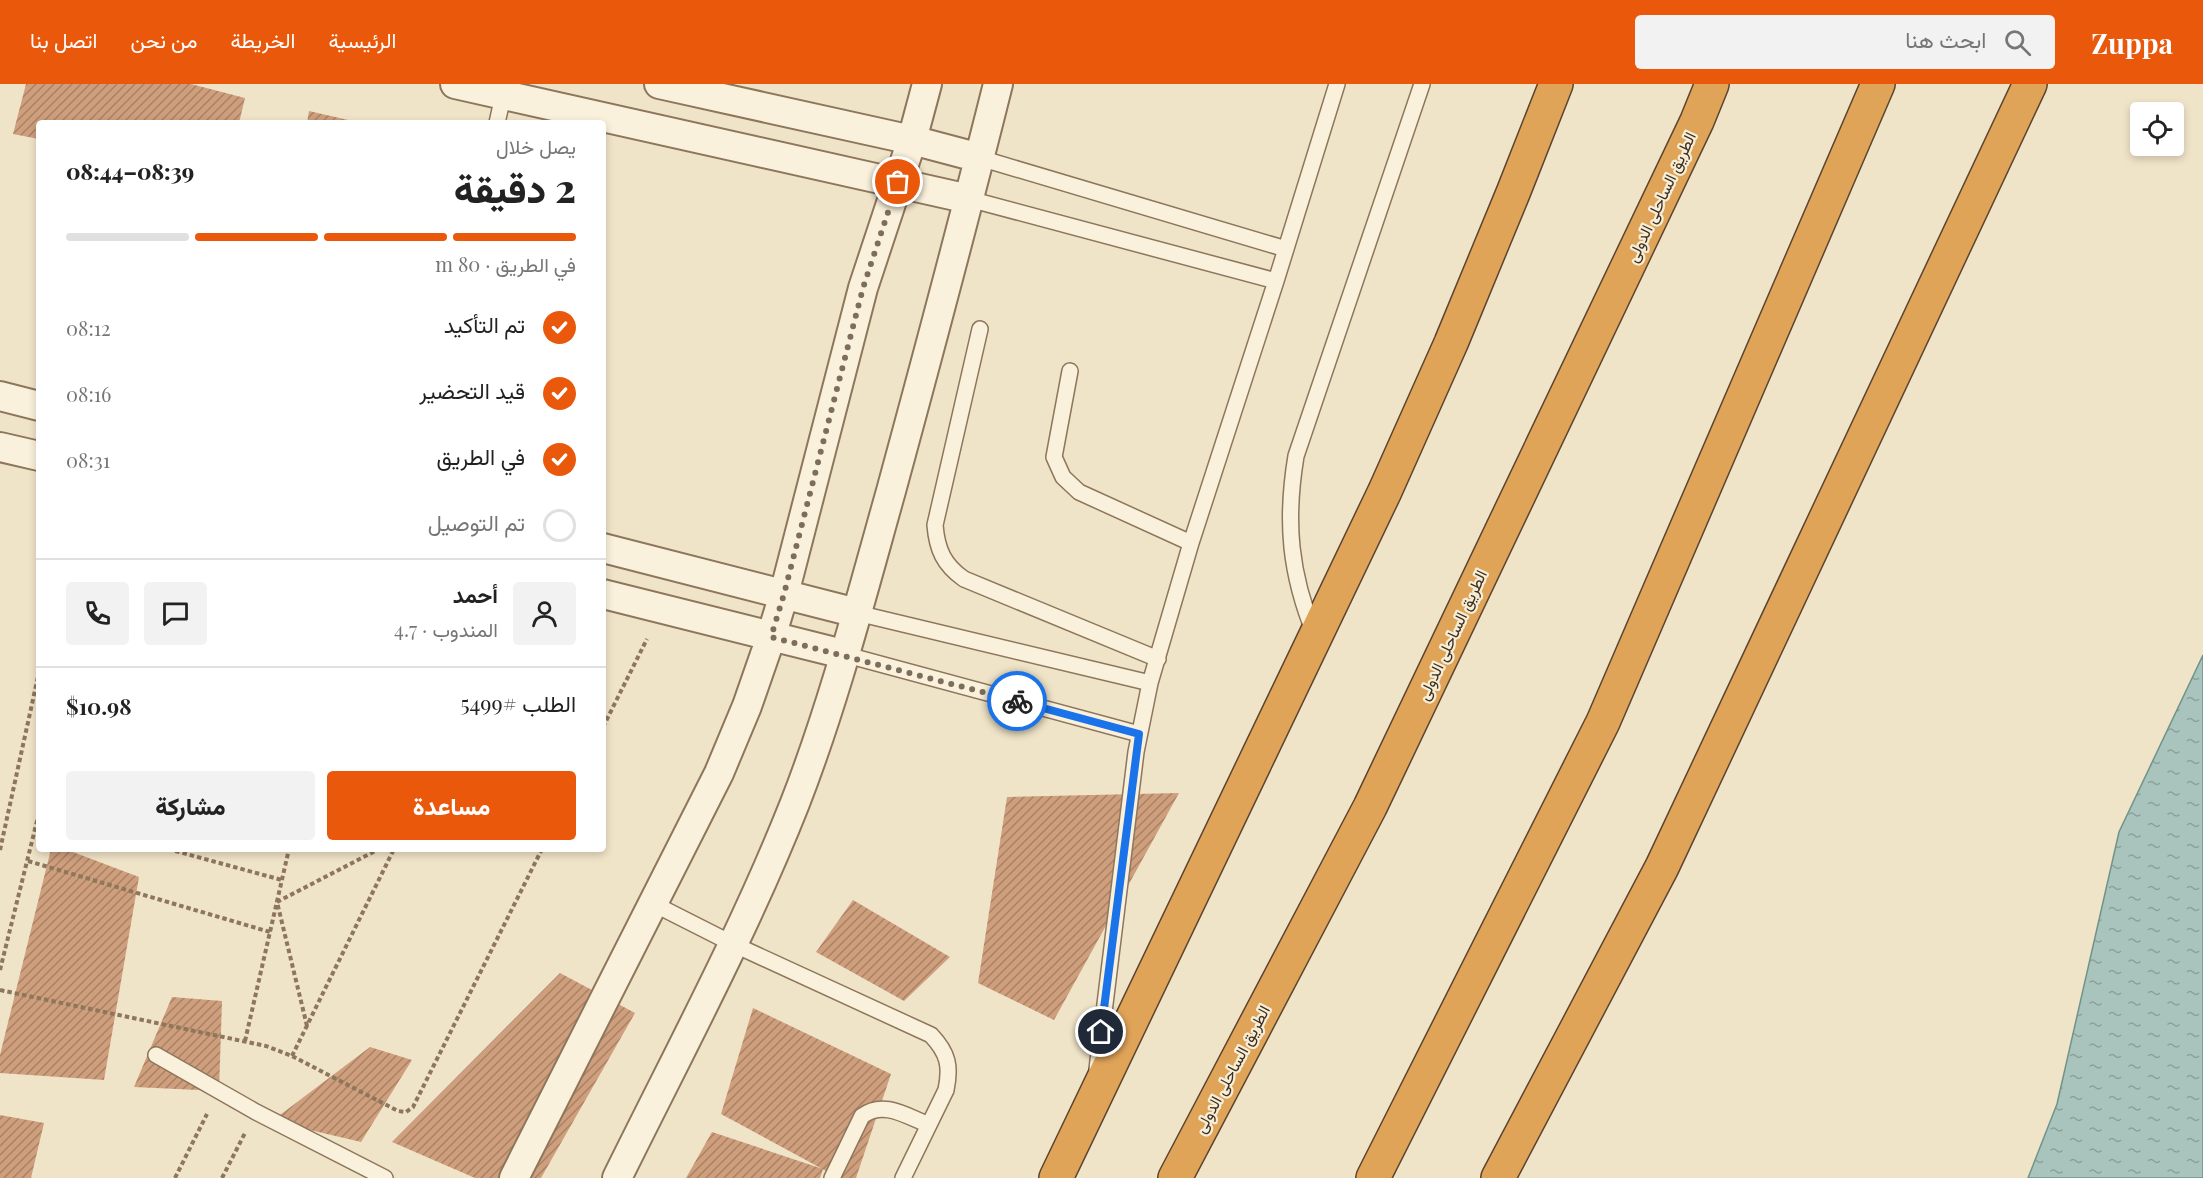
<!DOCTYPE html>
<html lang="ar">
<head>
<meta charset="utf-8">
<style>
	:root { --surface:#fff; --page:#f2f2f2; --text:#222; --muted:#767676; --line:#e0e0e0; --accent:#ea580c }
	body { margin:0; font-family:"Playfair Display",Vazirmatn,serif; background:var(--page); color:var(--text); direction:rtl; height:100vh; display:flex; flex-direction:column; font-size:22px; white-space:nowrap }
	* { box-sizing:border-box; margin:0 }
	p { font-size:20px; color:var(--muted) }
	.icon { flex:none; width:33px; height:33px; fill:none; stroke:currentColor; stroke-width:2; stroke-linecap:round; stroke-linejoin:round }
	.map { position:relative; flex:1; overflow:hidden; direction:ltr }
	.details { position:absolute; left:36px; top:36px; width:570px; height:732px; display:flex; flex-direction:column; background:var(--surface); border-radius:6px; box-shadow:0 3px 9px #0003; direction:rtl }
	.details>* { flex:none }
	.fabs { position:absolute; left:2130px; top:18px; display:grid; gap:12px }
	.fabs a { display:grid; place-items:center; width:54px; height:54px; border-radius:6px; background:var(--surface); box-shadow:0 3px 9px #0003; font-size:30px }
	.pin { position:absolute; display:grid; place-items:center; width:51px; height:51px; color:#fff; margin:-26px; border:3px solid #fff; border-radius:50%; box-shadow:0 2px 6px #0007 }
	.courier { position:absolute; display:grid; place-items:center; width:60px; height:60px; margin:-30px; border:4px solid #1a73e8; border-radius:50%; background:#fff; color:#222; box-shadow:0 2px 8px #0007 }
	.head em { font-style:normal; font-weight:800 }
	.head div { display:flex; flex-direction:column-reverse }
	.head { display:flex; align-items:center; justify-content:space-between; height:102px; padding:0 30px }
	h1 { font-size:39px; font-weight:800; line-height:45px }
	.bar { display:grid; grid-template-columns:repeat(4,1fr); gap:9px 6px; align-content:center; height:72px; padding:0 30px }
	.bar i { height:8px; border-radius:4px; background:var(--line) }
	.bar .selected { background:var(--accent) }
	.bar p { grid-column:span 4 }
	.line { display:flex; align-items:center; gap:15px; padding:0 30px; border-top:2px solid var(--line) }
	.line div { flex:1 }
	.round { display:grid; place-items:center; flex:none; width:63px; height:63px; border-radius:6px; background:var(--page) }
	ol { padding:0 30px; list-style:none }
	li { display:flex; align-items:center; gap:18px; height:66px }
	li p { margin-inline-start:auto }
	li .icon { padding:6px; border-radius:50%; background:var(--accent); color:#fff; stroke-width:4 }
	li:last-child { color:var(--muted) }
	li i { width:33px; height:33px; border:3px solid var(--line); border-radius:50% }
	.cta { display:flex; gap:12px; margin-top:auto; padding:12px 30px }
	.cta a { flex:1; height:69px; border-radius:6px; background:var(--accent); color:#fff; font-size:24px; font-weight:800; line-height:69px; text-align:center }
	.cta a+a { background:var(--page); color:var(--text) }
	header { display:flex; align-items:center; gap:36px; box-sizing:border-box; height:84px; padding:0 30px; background:var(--accent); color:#fff }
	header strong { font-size:28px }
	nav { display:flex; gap:33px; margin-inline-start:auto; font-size:21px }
	.search { width:420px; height:54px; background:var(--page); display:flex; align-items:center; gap:15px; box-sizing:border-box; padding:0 21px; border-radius:6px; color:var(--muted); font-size:22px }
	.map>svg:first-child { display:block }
	.water { fill:url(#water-ripples); stroke:#6f938a; stroke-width:1.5 }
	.building { fill:url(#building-hatch) }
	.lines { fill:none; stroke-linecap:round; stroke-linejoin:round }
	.lane-casing { stroke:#8d765c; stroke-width:18 }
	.street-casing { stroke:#8d765c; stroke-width:32 }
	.highway-casing { stroke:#5b4430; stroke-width:36 }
	.path { stroke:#8d765c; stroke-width:4; stroke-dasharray:4.5 3; stroke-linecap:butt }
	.lane { stroke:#faf1dc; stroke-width:15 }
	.street { stroke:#faf1dc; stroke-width:28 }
	.highway { stroke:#e0a458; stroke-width:33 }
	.done { stroke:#7c6e5b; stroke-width:6; stroke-dasharray:0 10.8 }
	.route { stroke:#1a73e8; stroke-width:8 }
	.labels { text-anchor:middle; stroke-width:4.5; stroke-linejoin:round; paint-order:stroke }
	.street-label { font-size:16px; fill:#3d2e20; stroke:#f7eed8 }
</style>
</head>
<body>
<header>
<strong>Zuppa</strong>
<div class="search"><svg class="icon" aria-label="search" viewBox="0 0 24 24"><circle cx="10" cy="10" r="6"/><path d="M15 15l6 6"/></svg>ابحث هنا</div>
<nav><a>الرئيسية</a><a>الخريطة</a><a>من نحن</a><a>اتصل بنا</a></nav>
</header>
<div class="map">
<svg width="2203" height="1094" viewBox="0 0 2203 1094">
	<defs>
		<pattern id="water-ripples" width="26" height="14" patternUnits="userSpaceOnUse" patternTransform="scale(1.5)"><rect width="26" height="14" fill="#a9c4bc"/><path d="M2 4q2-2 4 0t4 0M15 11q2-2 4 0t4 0" fill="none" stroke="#8ba098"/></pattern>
		<pattern id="building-hatch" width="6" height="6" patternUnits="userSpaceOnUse" patternTransform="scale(1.5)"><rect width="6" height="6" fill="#cf9f7d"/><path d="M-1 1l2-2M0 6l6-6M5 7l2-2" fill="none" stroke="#a98266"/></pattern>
	</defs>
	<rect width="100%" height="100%" fill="#f0e4c8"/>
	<path class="water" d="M2203 571V1094H2028L2057 1020 2119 748Z"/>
	<path class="building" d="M26 0H191L245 14 239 39H39V55L13 50Z
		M309 27 357 38V39H307Z
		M1179 709 1054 936 978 899 1007 713Z
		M51 765H65L139 793 104 996 0 989V971Z
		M853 816 950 873 904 917 816 868Z
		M560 889 635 929 541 1094H475L392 1058Z
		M172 913 222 917 219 1007 134 1003Z
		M753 924 891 990 856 1094H839L721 1030Z
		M370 963 412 976 361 1058 272 1037Z
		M0 1031 44 1039 31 1094H0Z
		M712 1048 823 1085 820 1094H686Z"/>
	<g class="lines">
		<g class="lane-casing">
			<path id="lane" d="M497 39 503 12
				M980 74 1286 165
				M969 115 1276 197
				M980 245 935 441C937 466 944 481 964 495L1158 575
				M1070 287 1054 373 1063 393 1079 408 1191 459
				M857 529 1150 599
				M1315 551C1290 490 1285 438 1296 372L1422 0
				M843 570 1139 650
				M654 820 733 860 931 951C948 969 951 982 946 1006L903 1094
				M156 971 256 1028 385 1094
				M1097 985 1136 668 1150 599 1191 459 1276 197 1337 0
				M832 1094 862 1032C884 1016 906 1032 929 1041"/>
		</g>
		<g class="street-casing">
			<path id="street" d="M455 0 969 115
				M659 0 912 56 980 74
				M0 312 39 322
				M0 363 39 372
				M603 464 857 529
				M603 510 843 570
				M514 1094 719 689 747 622 771 553 784 510 863 204 912 56 927 0
				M617 1094C678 970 744 848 795 719 834 619 862 510 891 407 928 271 964 136 998 0"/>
		</g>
		<g class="highway-casing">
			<path id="highway" d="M1056 1094 1385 407 1451 259 1513 109 1556 0
				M1175 1094 1370 723 1697 37 1712 0
				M1373 1094 1603 638 1878 0
				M1498 1094 1662 783 2030 0"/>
		</g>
		<path class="path" d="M603 643 647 555
			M168 765 282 796
			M0 766 39 588
			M28 777 270 848
			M0 886 39 729
			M0 906 266 962 292 972 398 1027 406 1028 413 1023 542 765
			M307 942 277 818 379 765
			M245 957 289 765
			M292 972 394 765
			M175 1094 207 1030
			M222 1094 245 1049"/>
		<use href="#lane" class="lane"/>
		<use href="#street" class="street"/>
		<use href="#highway" class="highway"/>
	</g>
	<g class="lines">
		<path class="done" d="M898 98 863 204 784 510 771 553 1017 617"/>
		<path class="route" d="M1017 617 1139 650 1101 948"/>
	</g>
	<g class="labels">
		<g class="street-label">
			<text transform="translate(1661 113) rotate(-65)" y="6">الطريق الساحلى الدولى</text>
			<text transform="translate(1452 551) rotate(-65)" y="6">الطريق الساحلى الدولى</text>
			<text transform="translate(1232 985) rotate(-62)" y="6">الطريق الساحلى الدولى</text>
		</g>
	</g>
</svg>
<div class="fabs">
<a><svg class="icon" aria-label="locate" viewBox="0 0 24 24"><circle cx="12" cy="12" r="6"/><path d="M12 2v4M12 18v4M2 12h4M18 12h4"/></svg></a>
</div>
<div class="pin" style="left:898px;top:98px;background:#ea580c"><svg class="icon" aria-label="bag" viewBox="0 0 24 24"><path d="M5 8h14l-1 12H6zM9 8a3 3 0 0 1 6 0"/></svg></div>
<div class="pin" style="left:1101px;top:948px;background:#1f2937"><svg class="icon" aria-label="home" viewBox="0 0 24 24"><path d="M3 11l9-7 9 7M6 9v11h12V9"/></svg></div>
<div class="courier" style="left:1017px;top:617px"><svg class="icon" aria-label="bike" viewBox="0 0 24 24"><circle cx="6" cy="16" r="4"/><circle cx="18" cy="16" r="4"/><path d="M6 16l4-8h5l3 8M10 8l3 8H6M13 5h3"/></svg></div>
<section class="details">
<div class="head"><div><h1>2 دقيقة</h1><p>يصل خلال</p></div><em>08:39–08:44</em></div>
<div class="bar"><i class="selected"></i><i class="selected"></i><i class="selected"></i><i></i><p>في الطريق · 80 m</p></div>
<ol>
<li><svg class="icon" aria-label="check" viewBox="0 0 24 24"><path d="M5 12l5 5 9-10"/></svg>تم التأكيد<p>08:12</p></li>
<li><svg class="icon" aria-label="check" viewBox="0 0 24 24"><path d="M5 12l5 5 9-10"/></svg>قيد التحضير<p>08:16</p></li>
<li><svg class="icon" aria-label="check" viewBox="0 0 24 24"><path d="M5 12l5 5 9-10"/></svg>في الطريق<p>08:31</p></li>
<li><i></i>تم التوصيل</li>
</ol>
<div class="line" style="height:108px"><a class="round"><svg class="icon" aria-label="person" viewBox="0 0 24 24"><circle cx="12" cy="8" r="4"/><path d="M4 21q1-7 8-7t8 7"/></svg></a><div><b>أحمد</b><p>المندوب · 4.7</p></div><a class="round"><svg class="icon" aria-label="chat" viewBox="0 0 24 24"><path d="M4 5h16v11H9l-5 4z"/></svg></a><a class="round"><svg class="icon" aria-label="phone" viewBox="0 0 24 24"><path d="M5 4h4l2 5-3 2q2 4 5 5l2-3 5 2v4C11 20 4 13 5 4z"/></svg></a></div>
<div class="line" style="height:78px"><div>الطلب #5499</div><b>$10.98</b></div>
<div class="cta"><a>مساعدة</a><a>مشاركة</a></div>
</section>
</div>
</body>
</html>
